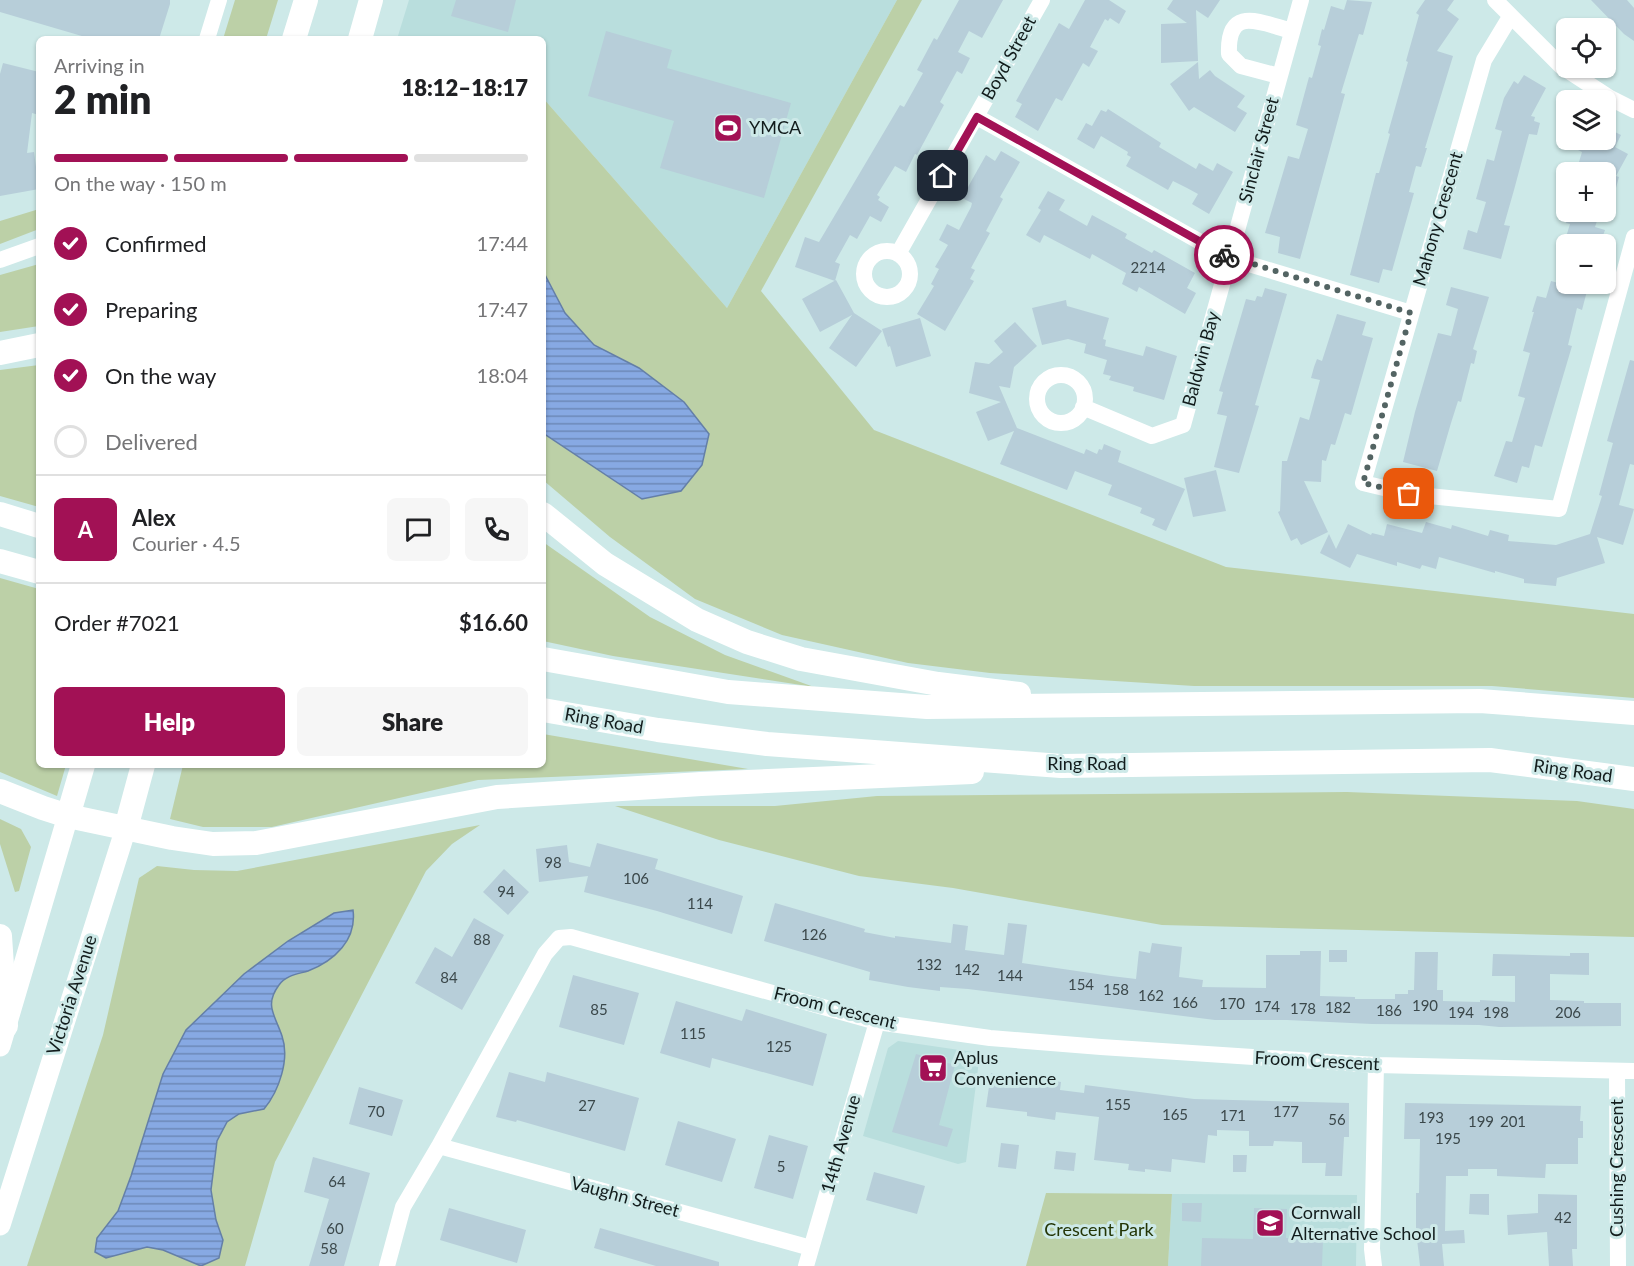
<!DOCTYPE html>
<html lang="en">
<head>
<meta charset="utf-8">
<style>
	:root { --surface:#fff; --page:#f6f6f6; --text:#202124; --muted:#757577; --line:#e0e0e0; --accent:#a21155 }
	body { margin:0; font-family:Lato,sans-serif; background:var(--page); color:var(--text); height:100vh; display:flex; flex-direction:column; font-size:22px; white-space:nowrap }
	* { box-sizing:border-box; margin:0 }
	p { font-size:20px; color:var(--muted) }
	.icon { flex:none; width:33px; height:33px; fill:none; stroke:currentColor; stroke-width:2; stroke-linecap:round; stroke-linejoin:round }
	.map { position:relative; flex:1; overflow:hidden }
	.panel { position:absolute; left:36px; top:36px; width:510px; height:732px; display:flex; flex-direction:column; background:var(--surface); border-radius:9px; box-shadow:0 2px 4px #0004 }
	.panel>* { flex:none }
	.controls { position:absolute; left:1556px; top:18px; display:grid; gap:12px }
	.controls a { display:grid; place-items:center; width:60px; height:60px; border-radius:9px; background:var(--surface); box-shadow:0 2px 4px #0004; font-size:30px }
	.pin { position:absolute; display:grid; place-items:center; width:51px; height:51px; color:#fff; margin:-26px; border-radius:12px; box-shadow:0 3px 9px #0006 }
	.courier { position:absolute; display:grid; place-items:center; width:60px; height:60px; margin:-30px; border:4px solid #a21155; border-radius:50%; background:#fff; color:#222; box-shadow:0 2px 8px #0007 }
	.summary em { font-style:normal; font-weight:800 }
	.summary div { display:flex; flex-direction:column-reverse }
	.summary { display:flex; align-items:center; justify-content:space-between; height:102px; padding:0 18px }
	h1 { font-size:39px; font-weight:800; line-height:45px }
	.bar { display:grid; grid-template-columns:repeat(4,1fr); gap:9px 6px; align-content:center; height:72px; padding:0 18px }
	.bar i { height:8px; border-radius:4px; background:var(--line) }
	.bar .active { background:var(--accent) }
	.bar p { grid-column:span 4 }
	.line { display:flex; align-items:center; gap:15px; padding:0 18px; border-top:2px solid var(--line) }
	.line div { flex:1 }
	.round { display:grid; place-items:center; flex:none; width:63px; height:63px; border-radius:9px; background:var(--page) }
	ol { padding:0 18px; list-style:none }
	li { display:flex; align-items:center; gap:18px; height:66px }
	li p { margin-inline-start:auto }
	li .icon { padding:6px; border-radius:50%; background:var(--accent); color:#fff; stroke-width:4 }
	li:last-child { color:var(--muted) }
	li i { width:33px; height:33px; border:3px solid var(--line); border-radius:50% }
	.primary-button { display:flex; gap:12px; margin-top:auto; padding:12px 18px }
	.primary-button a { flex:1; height:69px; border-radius:9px; background:var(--accent); color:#fff; font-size:24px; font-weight:800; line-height:69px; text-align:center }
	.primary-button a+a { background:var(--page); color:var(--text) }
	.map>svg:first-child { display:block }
	.built { fill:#b9dedd }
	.green { fill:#bcd0a7 }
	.water { fill:url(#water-rules); stroke:#647fa7; stroke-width:1.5 }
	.building { fill:#b7ced9 }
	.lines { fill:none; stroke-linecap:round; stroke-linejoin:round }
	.minor { stroke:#fff; stroke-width:16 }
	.major { stroke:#fff; stroke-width:21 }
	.highway { stroke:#fff; stroke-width:24 }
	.done { stroke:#536463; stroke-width:6; stroke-dasharray:0 10.8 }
	.route { stroke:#a21155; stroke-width:8 }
	.labels { text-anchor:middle; stroke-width:6; stroke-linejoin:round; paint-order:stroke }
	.number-label { font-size:15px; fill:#3b484b }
	.street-label { font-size:18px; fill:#121c1c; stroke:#cde9e8 }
	.poi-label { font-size:18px; fill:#121c1c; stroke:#cde9e8; text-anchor:start }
	.park-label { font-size:18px; fill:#233505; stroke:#cde9e8 }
</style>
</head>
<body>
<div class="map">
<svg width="1634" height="1266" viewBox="0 0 1634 1266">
	<defs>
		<pattern id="water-rules" width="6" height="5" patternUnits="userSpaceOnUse" patternTransform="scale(1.5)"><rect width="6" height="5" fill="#87a9e3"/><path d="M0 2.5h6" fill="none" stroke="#6d89b7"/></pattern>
	</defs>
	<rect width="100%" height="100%" fill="#cde9e8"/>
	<path class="built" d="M409 0H897L727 308 543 98V39H397Z
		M898 1041 980 1053 966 1162 958 1164 863 1136 888 1048Z
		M1172 1194 1357 1195 1356 1266H1168Z"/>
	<path class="green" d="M235 0H278L266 39H223Z
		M897 0H922L761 291 874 430 1226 567 1634 614V698L1492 686H1194L990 673 908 663 782 635 695 599 610 537 543 480V98L727 308Z
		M39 209V229L0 244V221Z
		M39 264V326L0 332V275Z
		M39 365V507L0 496V370Z
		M543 542 650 617 725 655 814 687 613 656 543 641Z
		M0 578 39 589V765H66L57 796 0 772Z
		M543 734 748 769 478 780 272 827H203L170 819 183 765H543Z
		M1347 792 1577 801 1634 809V937L1162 925 953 888 859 876 719 840 615 806H775L877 796Z
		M0 819 21 829 31 847 19 891 15 892 0 844Z
		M480 825 452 844 426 871 275 1162 245 1266H27L103 1035 139 878 157 866 194 870 237 871Z
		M1046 1193 1172 1194 1168 1266H1026Z"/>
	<path class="water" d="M543 271 565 313 594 345 639 368 684 402 709 434 702 465 681 491 642 499 543 433Z
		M353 910C357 940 334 961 308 971 298 974 286 975 279 985 264 1005 275 1015 282 1036 290 1059 279 1091 264 1109L239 1114 227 1122 217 1141 211 1190 216 1220 223 1240 219 1258 201 1266 163 1250 147 1247 106 1258 95 1252 97 1238 118 1211 131 1176 163 1074 186 1030 244 974 288 941 334 913Z"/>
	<path class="building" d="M0 0H170V4L159 39H92L0 12Z
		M456 0H516L508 32 451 16Z
		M959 0H1003L982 38 969 31 958 52 970 58 962 74 957 71 940 102 944 105 917 155 915 154 906 172 895 166 877 195 880 197 878 200 889 207 881 222 870 216 857 239 850 235 835 262 840 264 835 281 795 267 805 237 819 242 900 105 904 107 923 73 917 70 934 38 937 40Z
		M1085 0H1109L1126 11 1119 24 1110 18 1108 21 1105 19 1090 47 1098 51 1089 67 1083 63 1062 101 1056 98 1038 131 1015 117 1022 104 1016 101 1059 23 1069 29Z
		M1173 0H1220L1208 18 1196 10 1198 61 1161 63V24L1187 23 1167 9Z
		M1347 0 1372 2 1363 35 1359 34 1341 93 1345 94 1300 259 1278 253 1280 237 1265 233 1288 156 1299 159 1308 129 1296 125 1309 77 1312 78 1321 46 1318 45 1322 29 1324 30 1331 6 1344 10Z
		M1425 0H1454L1447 10 1459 19 1437 51 1453 56 1425 148H1427L1421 167 1416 166 1409 192 1414 193 1392 271 1383 269 1379 283 1350 275 1376 173H1379L1390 134 1388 133 1408 62 1406 61 1419 15 1416 13Z
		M1591 0H1627L1634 8V41L1624 34Z
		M606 31 672 50 667 68 791 103 764 198 660 168 674 121 588 96Z
		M1198 62 1199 79 1210 70 1215 76 1245 96 1237 107 1247 113 1235 132 1194 107 1189 111 1170 84Z
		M3 63 39 72V115L32 113 27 153 34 152 39 189 0 196V74Z
		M1524 75 1546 88 1531 116 1535 117 1534 121 1540 123 1537 135 1529 134 1514 190 1504 225 1510 226 1501 259 1463 249 1468 230 1477 233 1486 202 1476 199 1487 159 1494 161 1502 131 1495 129 1504 98 1514 81 1518 84Z
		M1108 109 1161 143 1159 147 1196 169 1199 163 1213 171 1217 163 1233 172 1209 214 1192 204 1198 194 1187 188 1173 181 1168 190 1126 166 1131 157 1127 155 1128 152 1101 136 1094 149 1077 139 1086 123 1092 126 1101 110 1106 112Z
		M1605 127 1621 135 1615 147 1628 154 1616 176 1619 177 1609 213H1605V172H1576L1582 152 1576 149 1581 140H1605Z
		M1001 151 1020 162 1000 197 1003 199 986 231 990 233 971 268 975 270 970 279 974 281 945 331 917 314 934 286 931 284 939 269 935 267 948 245 939 240 947 224 959 230 971 207 972 203 962 198 973 178 986 155 995 161Z
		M1048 191 1065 200 1059 210 1087 226 1092 215 1127 234 1125 238 1152 253 1154 250 1195 273 1187 288 1196 293 1185 314 1139 287 1137 292 1122 284 1126 273 1092 254 1090 259 1044 235 1040 243 1026 235 1041 210 1038 208Z
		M1570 212H1596L1593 220 1597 221 1595 227 1605 230 1600 244H1568L1570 238 1566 237 1570 224 1566 223Z
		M836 280 854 313 882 331 856 367 829 348 852 315 820 332 802 299Z
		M1551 281 1587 291 1582 310 1577 308 1568 345 1572 346 1542 447 1535 445 1529 468 1522 466 1517 483 1494 476 1506 441 1512 442 1525 398 1518 396 1530 353 1523 351 1534 312H1532L1537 296 1546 298Z
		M1451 287 1489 297 1473 349 1477 351 1474 364 1471 363 1461 402 1458 401 1451 423 1437 471 1403 462 1415 412 1438 333 1451 336 1458 309 1446 305Z
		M1265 288 1287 294 1255 405 1259 406 1239 473 1214 467 1227 416 1217 414 1223 392 1219 391 1246 299 1255 301 1257 296 1262 297Z
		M1066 300 1067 306 1109 318 1103 339 1106 340 1105 346 1143 356 1146 346 1177 356 1164 400 1133 391 1134 387 1109 380 1111 376 1103 374 1107 360 1084 353 1086 344 1068 339 1042 345 1032 308Z
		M1337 314 1366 322 1362 335 1373 338 1351 415 1345 413 1335 445 1331 444 1326 461 1322 460 1321 482 1304 481 1328 532 1301 545 1297 538 1291 541 1278 512 1280 511 1282 461H1287L1300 417 1309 420 1320 380 1311 378 1314 367 1317 359 1322 361Z
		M920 318 931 356 896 367 890 346 888 347 882 329Z
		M1015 322 1037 346 1014 367 1010 388 999 386 1017 428 1084 454 1086 449 1097 454 1099 449 1102 450 1104 444 1121 451 1118 462 1185 489 1166 531 1152 525 1155 519 1140 513 1142 508 1108 495 1112 485 1075 471 1067 490 1000 464 1014 431 988 441 976 412 1001 402 969 393 975 362 989 364 1003 352 994 341Z
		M1630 360 1634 361V465L1630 464 1619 505 1634 509 1623 545 1597 537 1605 563 1557 578 1556 586 1524 583V579L1495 571V573L1439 557 1436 569 1422 565 1420 569 1397 562V566L1357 554 1350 568 1320 553 1329 534 1336 549 1348 524 1371 535 1372 533 1384 536 1387 524 1422 533 1426 522 1451 529 1452 525 1488 536 1490 530 1509 535 1508 541 1556 545 1590 534 1602 496 1599 495 1613 443 1607 441Z
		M1216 470 1226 511 1193 517 1184 478Z
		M597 843 658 859 655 869 743 896 732 934 657 911 584 892 588 876 539 882 536 849 567 845 569 862 590 867Z
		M504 869 529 892 508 915 483 892Z
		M775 903 865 929 864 932 895 938V936L951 943 953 924 968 926 965 950 1004 955 1008 923 1027 925 1022 963 1111 976 1136 979 1139 951 1150 953 1152 943 1182 947 1179 977 1203 980 1202 987 1266 988V955H1300V951H1321L1320 996 1355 997V999H1395V994H1408V990H1414L1415 952H1438L1437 990H1443V1001L1480 1002V1000L1515 1002V976H1492L1493 954 1570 956V953H1589V975L1550 974V1000L1584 1001V1003H1621V1026L1499 1027 1479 1025 1372 1024 1287 1020H1215L968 989 940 987V991L908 987 869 980 870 972 764 941Z
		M474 918 504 935 462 1010 415 983 435 947 452 957Z
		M1329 950H1347V962H1329Z
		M573 975 639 993 624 1045 559 1027Z
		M676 1001 742 1021 746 1009 827 1034 813 1086 712 1058 710 1068 660 1053Z
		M916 1054 955 1065 939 1125 953 1129 947 1147 892 1132Z
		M509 1072 545 1082 547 1072 639 1098 625 1151 517 1120 516 1122 496 1117Z
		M991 1073 1061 1082 1060 1090 1084 1093 1085 1085 1194 1099 1349 1103V1137H1344L1342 1176H1325L1326 1163H1302V1142L1274 1141 1273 1146H1249V1131L1217 1130V1136L1208 1135 1205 1163 1172 1159 1171 1172 1145 1169V1172L1128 1170 1129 1164 1094 1160 1099 1117 1056 1112 1055 1120 1027 1116V1112L986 1107Z
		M359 1087 403 1100 392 1136 349 1124Z
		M1405 1103 1581 1106 1580 1121H1583V1138H1578V1164H1546L1545 1178 1497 1176V1169H1468V1176H1446L1445 1231 1464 1230 1465 1243 1442 1244 1444 1266H1420L1416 1230V1193H1419L1420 1139H1404Z
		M678 1121 736 1139 722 1182 665 1165Z
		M769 1135 808 1146 793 1199 754 1188Z
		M1001 1143 1019 1145 1016 1169 998 1167Z
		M1056 1151 1076 1153 1074 1171 1054 1169Z
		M1233 1155H1247L1246 1172H1233Z
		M313 1157 370 1173 344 1266H309L329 1199 304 1192Z
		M874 1172 925 1186 917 1214 866 1200Z
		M1470 1194H1489V1215L1469 1214Z
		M1538 1194 1577 1195V1249H1572L1573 1266H1549L1547 1232 1508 1235 1507 1215 1538 1213Z
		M1182 1203H1202L1201 1222 1182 1221Z
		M449 1208 526 1230 517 1263 440 1240Z
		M1254 1208 1287 1209 1286 1238 1323 1239 1322 1266H1201L1202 1238 1253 1239Z
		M600 1228 719 1262V1266H656L594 1248Z"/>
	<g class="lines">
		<path class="minor" d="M1495 0 1561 66 1610 98 1634 110
			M1510 17 1484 60 1363 483 1409 494 1559 509 1634 237
			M207 39 219 0
			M1279 76 1241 66 1229 54C1227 4 1261 23 1292 31
			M977 117 1229 258 1411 313
			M864 274a23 23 0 1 1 46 0a23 23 0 1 1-46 0Z
			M898 254 1042 0
			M0 260 39 246
			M1037 399a24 24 0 1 1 48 0a24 24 0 1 1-48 0Z
			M1083 407 1152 436 1183 425 1301 0
			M1617 1071 1618 1266
			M439 1146 811 1248
			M387 1266 403 1207 439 1146 545 954 559 938 571 937 877 1022 990 1038 1101 1047 1376 1065 1634 1071
			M806 1266 877 1022
			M1374 1266 1372 1249 1376 1065"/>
		<path class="major" d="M0 1046 68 816
			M0 1225 126 828"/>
		<path class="highway" d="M294 39 306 0
			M360 39 371 0
			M0 353 39 345
			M0 514 39 526
			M543 514 605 564 697 620 747 642 801 659 938 684 1019 694
			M0 561 39 572
			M543 659 728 692 927 707 1480 701 1634 713
			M543 710 658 730 767 744 1061 766 1490 760 1634 779
			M0 791 43 808 68 816 172 838 213 844 256 843 497 797 701 784 972 772
			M68 816 83 765
			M126 828 143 765
			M0 936 6 1026"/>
	</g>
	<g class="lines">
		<path class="done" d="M1224 255 1411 313 1363 483 1409 494"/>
		<path class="route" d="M943 176 977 117 1224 255"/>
	</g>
	<defs>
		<g id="stadium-square" transform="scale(1.5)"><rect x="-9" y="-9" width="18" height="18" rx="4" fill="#a21155" stroke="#cde9e8"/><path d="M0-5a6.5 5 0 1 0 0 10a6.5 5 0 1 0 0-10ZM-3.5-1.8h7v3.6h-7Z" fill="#fff"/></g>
		<g id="supermarket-square" transform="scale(1.5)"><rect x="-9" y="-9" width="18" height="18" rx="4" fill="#a21155" stroke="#cde9e8"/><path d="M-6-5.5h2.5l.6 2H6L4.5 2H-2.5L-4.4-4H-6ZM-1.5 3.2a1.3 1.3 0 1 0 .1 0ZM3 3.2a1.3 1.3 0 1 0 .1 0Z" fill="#fff"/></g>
		<g id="school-square" transform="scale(1.5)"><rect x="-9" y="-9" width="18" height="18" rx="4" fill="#a21155" stroke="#cde9e8"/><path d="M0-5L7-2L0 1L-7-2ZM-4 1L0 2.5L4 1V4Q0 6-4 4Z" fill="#fff"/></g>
	</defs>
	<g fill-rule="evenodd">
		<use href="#stadium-square" x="728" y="128"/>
		<use href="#supermarket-square" x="933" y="1068"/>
		<use href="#school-square" x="1270" y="1223"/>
	</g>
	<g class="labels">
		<g class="number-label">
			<text x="1148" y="273">2214</text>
			<text x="553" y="868">98</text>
			<text x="636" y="884">106</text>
			<text x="506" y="897">94</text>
			<text x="700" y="909">114</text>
			<text x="814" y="940">126</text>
			<text x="482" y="945">88</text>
			<text x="929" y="970">132</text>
			<text x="967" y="975">142</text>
			<text x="1010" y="981">144</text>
			<text x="449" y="983">84</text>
			<text x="1081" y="990">154</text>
			<text x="1116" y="995">158</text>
			<text x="1151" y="1001">162</text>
			<text x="1185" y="1008">166</text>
			<text x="1232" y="1009">170</text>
			<text x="1425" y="1011">190</text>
			<text x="1267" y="1012">174</text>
			<text x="1338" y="1013">182</text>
			<text x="1303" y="1014">178</text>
			<text x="599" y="1015">85</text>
			<text x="1389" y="1016">186</text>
			<text x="1461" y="1018">194</text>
			<text x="1496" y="1018">198</text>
			<text x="1568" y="1018">206</text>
			<text x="693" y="1039">115</text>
			<text x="779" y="1052">125</text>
			<text x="1118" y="1110">155</text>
			<text x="587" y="1111">27</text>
			<text x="376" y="1117">70</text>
			<text x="1286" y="1117">177</text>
			<text x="1175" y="1120">165</text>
			<text x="1233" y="1121">171</text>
			<text x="1431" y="1123">193</text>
			<text x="1337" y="1125">56</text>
			<text x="1481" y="1127">199</text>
			<text x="1513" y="1127">201</text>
			<text x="1448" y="1144">195</text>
			<text x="781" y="1172">5</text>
			<text x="337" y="1187">64</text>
			<text x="1563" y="1223">42</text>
			<text x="335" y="1234">60</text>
			<text x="329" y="1254">58</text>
		</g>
		<g class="street-label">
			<text transform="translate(1009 58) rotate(-61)" y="6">Boyd Street</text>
			<text transform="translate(1259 150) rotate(-75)" y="6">Sinclair Street</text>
			<text transform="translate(1438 219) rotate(-74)" y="6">Mahony Crescent</text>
			<text transform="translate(1201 359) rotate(-75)" y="6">Baldwin Bay</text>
			<text transform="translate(604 721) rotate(10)" y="6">Ring Road</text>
			<text x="1087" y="770">Ring Road</text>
			<text transform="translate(1573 771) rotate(8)" y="6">Ring Road</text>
			<text transform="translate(72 995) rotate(-72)" y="6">Victoria Avenue</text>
			<text transform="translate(835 1008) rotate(14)" y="6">Froom Crescent</text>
			<text transform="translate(1317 1061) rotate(3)" y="6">Froom Crescent</text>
			<text transform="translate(841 1144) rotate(-74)" y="6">14th Avenue</text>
			<text transform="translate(1617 1168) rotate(-90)" y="6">Cushing Crescent</text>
			<text transform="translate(625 1197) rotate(15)" y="6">Vaughn Street</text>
		</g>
		<g class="poi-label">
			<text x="749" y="134">YMCA</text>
			<text x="954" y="1064">Aplus<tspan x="954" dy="21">Convenience</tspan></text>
			<text x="1291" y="1219">Cornwall<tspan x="1291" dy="21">Alternative School</tspan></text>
		</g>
		<g class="park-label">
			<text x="1099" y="1236">Crescent Park</text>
		</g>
	</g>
</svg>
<div class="controls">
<a><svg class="icon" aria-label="locate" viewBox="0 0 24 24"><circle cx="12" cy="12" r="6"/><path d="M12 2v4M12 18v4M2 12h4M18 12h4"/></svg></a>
<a><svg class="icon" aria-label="layers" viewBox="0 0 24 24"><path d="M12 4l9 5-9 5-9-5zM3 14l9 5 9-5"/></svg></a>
<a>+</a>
<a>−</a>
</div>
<div class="pin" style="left:1409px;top:494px;background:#ea580c"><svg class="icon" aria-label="bag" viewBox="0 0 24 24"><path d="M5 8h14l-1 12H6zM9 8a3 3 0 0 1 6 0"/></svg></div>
<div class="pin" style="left:943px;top:176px;background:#1f2937"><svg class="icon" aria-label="home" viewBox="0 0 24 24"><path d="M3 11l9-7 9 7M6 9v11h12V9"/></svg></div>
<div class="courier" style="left:1224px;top:255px"><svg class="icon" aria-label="bike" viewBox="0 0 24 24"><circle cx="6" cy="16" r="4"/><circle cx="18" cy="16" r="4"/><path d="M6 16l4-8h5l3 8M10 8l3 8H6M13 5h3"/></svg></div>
<section class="panel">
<div class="summary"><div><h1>2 min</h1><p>Arriving in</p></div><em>18:12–18:17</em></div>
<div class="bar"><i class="active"></i><i class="active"></i><i class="active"></i><i></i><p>On the way · 150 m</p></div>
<ol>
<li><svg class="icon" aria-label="check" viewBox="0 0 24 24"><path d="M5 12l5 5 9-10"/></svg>Confirmed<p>17:44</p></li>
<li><svg class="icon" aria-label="check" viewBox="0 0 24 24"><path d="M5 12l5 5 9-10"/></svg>Preparing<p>17:47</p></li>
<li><svg class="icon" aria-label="check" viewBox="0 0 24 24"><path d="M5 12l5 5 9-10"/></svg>On the way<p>18:04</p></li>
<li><i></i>Delivered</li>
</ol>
<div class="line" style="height:108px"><b class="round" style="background:var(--accent);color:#fff">A</b><div><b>Alex</b><p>Courier · 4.5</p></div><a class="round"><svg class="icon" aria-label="chat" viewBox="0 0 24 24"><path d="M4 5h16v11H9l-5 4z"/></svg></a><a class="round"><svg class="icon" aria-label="phone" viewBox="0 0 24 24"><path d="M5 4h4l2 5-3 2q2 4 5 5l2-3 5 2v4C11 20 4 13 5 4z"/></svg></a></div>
<div class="line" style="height:78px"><div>Order #7021</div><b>$16.60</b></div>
<div class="primary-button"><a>Help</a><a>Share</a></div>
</section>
</div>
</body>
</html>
